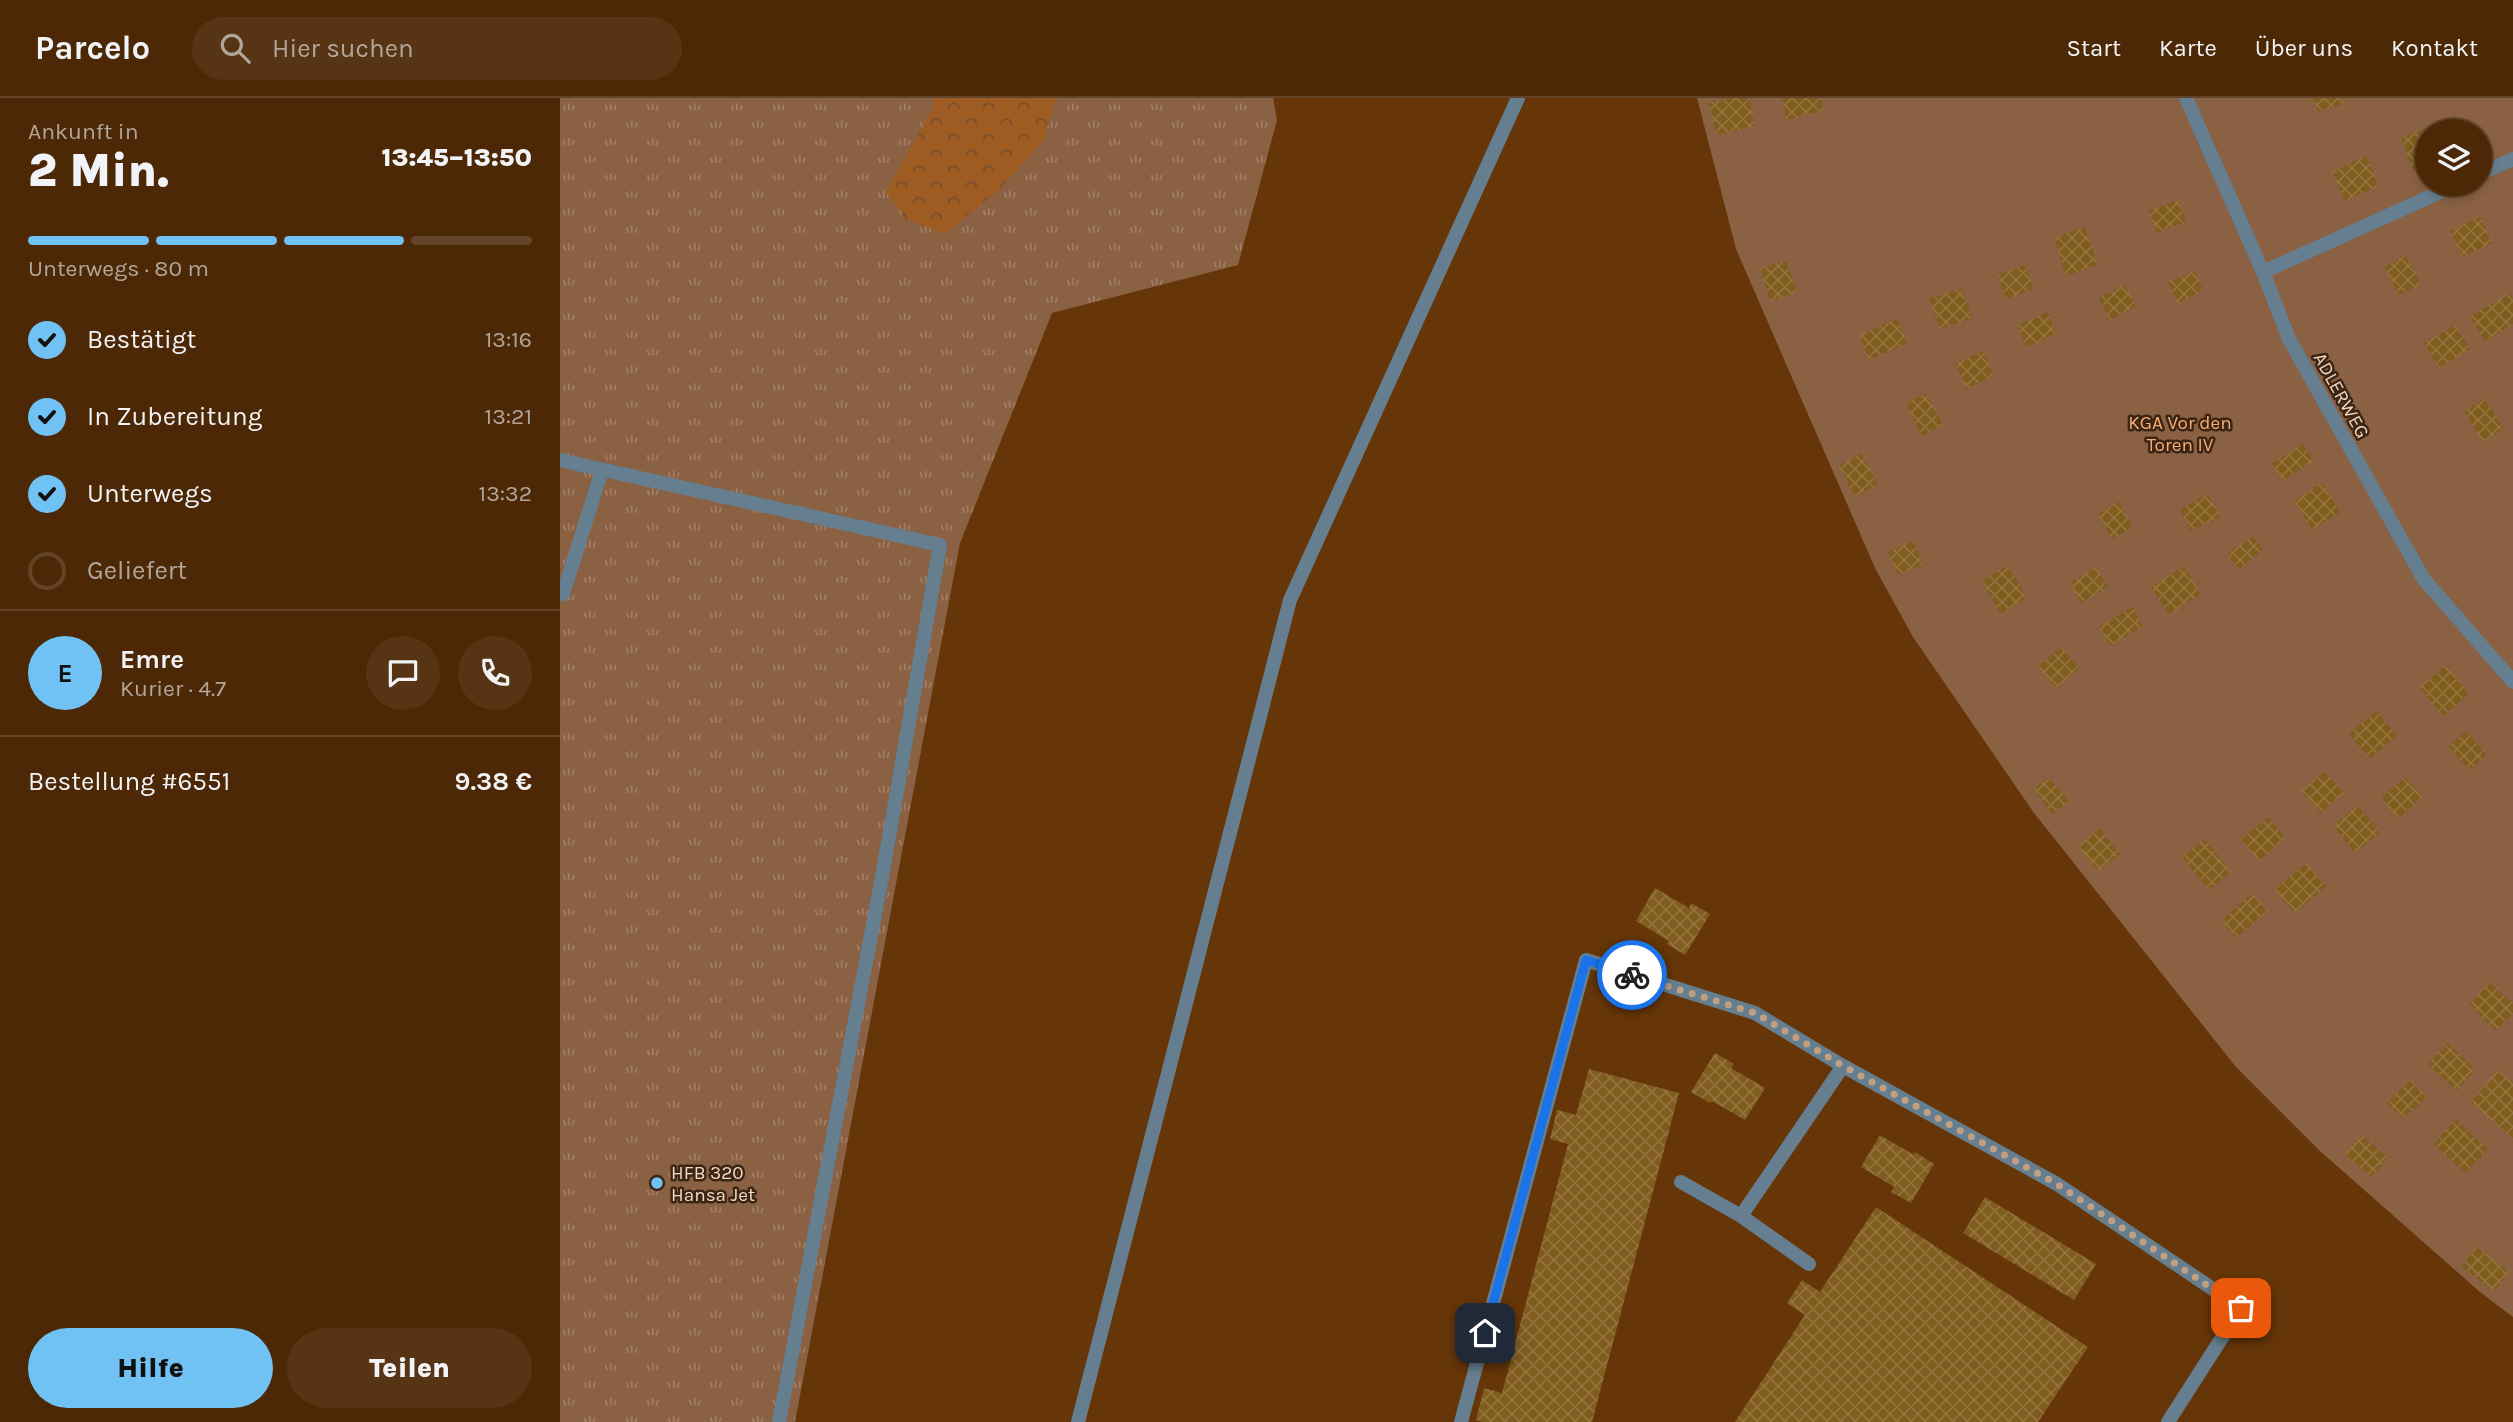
<!DOCTYPE html>
<html lang="de">
<head>
<meta charset="utf-8">
<style>
	:root { --surface:#4c2806; --page:#563414; --text:#f1f3f6; --muted:#b2a69b; --line:#634428; --accent:#70c1f4 }
	body { margin:0; font-family:Karla,sans-serif; background:var(--page); color:var(--text); height:100vh; display:flex; flex-direction:column; font-size:26px; white-space:nowrap }
	* { box-sizing:border-box; margin:0 }
	p { font-size:23px; color:var(--muted) }
	.icon { flex:none; width:38px; height:38px; fill:none; stroke:currentColor; stroke-width:2; stroke-linecap:round; stroke-linejoin:round }
	.map { position:relative; flex:1; overflow:hidden }
	.panel { display:flex; flex-direction:column; background:var(--surface); width:560px }
	.panel>* { flex:none }
	.fabs { position:absolute; left:1855px; top:21px; display:grid; gap:14px }
	.fabs a { display:grid; place-items:center; width:77px; height:77px; border-radius:50%; background:var(--surface); box-shadow:0 4px 10px #0003,0 0 0 2px var(--line); font-size:35px }
	.pin { position:absolute; display:grid; place-items:center; width:60px; height:60px; color:#fff; margin:-30px; border-radius:14px; box-shadow:0 4px 10px #0006 }
	.courier { position:absolute; display:grid; place-items:center; width:70px; height:70px; margin:-35px; border:5px solid #1a73e8; border-radius:50%; background:#fff; color:#222; box-shadow:0 2px 9px #0007 }
	.overview em { font-style:normal; font-weight:800 }
	.overview div { display:flex; flex-direction:column-reverse }
	.overview { display:flex; align-items:center; justify-content:space-between; height:119px; padding:0 28px }
	h1 { font-size:46px; font-weight:800; line-height:52px }
	.bar { display:grid; grid-template-columns:repeat(4,1fr); gap:10px 7px; align-content:center; height:84px; padding:0 28px }
	.bar i { height:9px; border-radius:5px; background:var(--line) }
	.bar .current { background:var(--accent) }
	.bar p { grid-column:span 4 }
	.line { display:flex; align-items:center; gap:18px; padding:0 28px; border-top:2px solid var(--line) }
	.line div { flex:1 }
	.round { display:grid; place-items:center; flex:none; width:74px; height:74px; border-radius:37px; background:var(--page) }
	ol { padding:0 28px; list-style:none }
	li { display:flex; align-items:center; gap:21px; height:77px }
	li p { margin-inline-start:auto }
	li .icon { padding:7px; border-radius:50%; background:var(--accent); color:#111; stroke-width:4 }
	li:last-child { color:var(--muted) }
	li i { width:38px; height:38px; border:4px solid var(--line); border-radius:50% }
	.cta { display:flex; gap:14px; margin-top:auto; padding:14px 28px }
	.cta a { flex:1; height:80px; border-radius:42px; background:var(--accent); color:#111; font-size:28px; font-weight:800; line-height:80px; text-align:center }
	.cta a+a { background:var(--page); color:var(--text) }
	header { display:flex; align-items:center; gap:42px; box-sizing:border-box; height:98px; padding:0 35px; background:var(--surface); border-bottom:2px solid var(--line) }
	header strong { font-size:33px }
	nav { display:flex; gap:38px; margin-inline-start:auto; font-size:24px }
	.search { width:490px; height:63px; background:var(--page); display:flex; align-items:center; gap:18px; box-sizing:border-box; padding:0 24px; border-radius:38px; color:var(--muted); font-size:26px }
	main { display:flex; flex:1; min-height:0 }
	.map>svg:first-child { display:block }
	.grass { fill:url(#grass-tufts) }
	.forest { fill:url(#forest-crowns) }
	.garden { fill:#8a6143; fill-rule:evenodd }
	.building { fill:url(#building-cross-hatch) }
	.lines { fill:none; stroke-linecap:round; stroke-linejoin:round }
	.lane { stroke:#667f90; stroke-width:14 }
	.done { stroke:#c39f81; stroke-width:7; stroke-dasharray:0 12.6 }
	.route { stroke:#1a73e8; stroke-width:9 }
	.poi-dot { fill:#70c1f4; stroke:#3b2514; stroke-width:2.5 }
	.labels { text-anchor:middle; stroke-width:5; stroke-linejoin:round; paint-order:stroke }
	.street-label { font-size:19px; fill:#f5d8c2; stroke:#3b2514 }
	.park-label { font-size:19px; fill:#f7ad74; stroke:#3b2514 }
	.poi-label { font-size:19px; fill:#f5d8c2; stroke:#3b2514; text-anchor:start }
</style>
</head>
<body>
<header>
<strong>Parcelo</strong>
<div class="search"><svg class="icon" aria-label="search" viewBox="0 0 24 24"><circle cx="10" cy="10" r="6"/><path d="M15 15l6 6"/></svg>Hier suchen</div>
<nav><a>Start</a><a>Karte</a><a>Über uns</a><a>Kontakt</a></nav>
</header>
<main>
<section class="panel">
<div class="overview"><div><h1>2 Min.</h1><p>Ankunft in</p></div><em>13:45–13:50</em></div>
<div class="bar"><i class="current"></i><i class="current"></i><i class="current"></i><i></i><p>Unterwegs · 80 m</p></div>
<ol>
<li><svg class="icon" aria-label="check" viewBox="0 0 24 24"><path d="M5 12l5 5 9-10"/></svg>Bestätigt<p>13:16</p></li>
<li><svg class="icon" aria-label="check" viewBox="0 0 24 24"><path d="M5 12l5 5 9-10"/></svg>In Zubereitung<p>13:21</p></li>
<li><svg class="icon" aria-label="check" viewBox="0 0 24 24"><path d="M5 12l5 5 9-10"/></svg>Unterwegs<p>13:32</p></li>
<li><i></i>Geliefert</li>
</ol>
<div class="line" style="height:126px"><b class="round" style="background:var(--accent);color:#111">E</b><div><b>Emre</b><p>Kurier · 4.7</p></div><a class="round"><svg class="icon" aria-label="chat" viewBox="0 0 24 24"><path d="M4 5h16v11H9l-5 4z"/></svg></a><a class="round"><svg class="icon" aria-label="phone" viewBox="0 0 24 24"><path d="M5 4h4l2 5-3 2q2 4 5 5l2-3 5 2v4C11 20 4 13 5 4z"/></svg></a></div>
<div class="line" style="height:91px"><div>Bestellung #6551</div><b>9.38 €</b></div>
<div class="cta"><a>Hilfe</a><a>Teilen</a></div>
</section>
<div class="map">
<svg width="1953" height="1324" viewBox="0 0 1953 1324">
	<defs>
		<pattern id="grass-tufts" width="24" height="20" patternUnits="userSpaceOnUse" patternTransform="scale(1.75)"><rect width="24" height="20" fill="#8a6143"/><path d="M3 7l-1-3M5 7V3M7 7l1-3M15 17l-1-3M17 17v-4M19 17l1-3" fill="none" stroke="#a17e65"/></pattern>
		<pattern id="forest-crowns" width="20" height="18" patternUnits="userSpaceOnUse" patternTransform="scale(1.75)"><rect width="20" height="18" fill="#9f5c22"/><path d="M2 6a3 3 0 1 1 6 0M12 15a3 3 0 1 1 6 0" fill="none" stroke="#744e2e"/></pattern>
		<pattern id="building-cross-hatch" width="8" height="8" patternUnits="userSpaceOnUse" patternTransform="scale(1.75)"><rect width="8" height="8" fill="#805c1e"/><path d="M0 0l8 8M0 8l8-8" fill="none" stroke="#93733d"/></pattern>
	</defs>
	<rect width="100%" height="100%" fill="#663608"/>
	<path class="grass" d="M0 0H713L717 22 678 167 492 215 400 445 235 1324H0Z"/>
	<path class="forest" d="M374 0H496L484 42 440 91 385 136 346 121 326 94 372 12Z"/>
	<path class="garden" d="M1137 0H1953V1219L1920 1194 1760 1053 1676 969 1474 715 1353 539 1315 470 1176 151ZM1867 33H1920V86H1867Z"/>
	<path class="building" d="M1173 0H1189L1195 28 1156 37 1149 5Z
		M1222 0H1261L1264 12 1227 22Z
		M1753 0H1781L1783 6 1758 14Z
		M1870 29 1872 33H1867V67L1853 73 1841 40Z
		M1806 58 1819 88 1785 103 1772 74Z
		M1619 102 1626 124 1597 135 1589 112Z
		M1920 119 1932 145 1902 159 1890 133Z
		M1525 129 1538 167 1506 178 1494 140Z
		M1846 158 1861 186 1839 197 1824 169Z
		M1226 162 1237 194 1210 203 1200 170Z
		M1465 167 1474 191 1446 201 1437 178Z
		M1634 173 1643 192 1618 205 1608 185Z
		M1565 187 1576 209 1550 222 1539 200Z
		M1402 190 1412 220 1380 231 1369 201Z
		M1950 195 1953 201V226L1925 243 1910 219Z
		M1487 214 1497 235 1467 249 1457 228Z
		M1337 221 1347 245 1309 262 1299 237Z
		M1895 227 1910 251 1879 270 1864 245Z
		M1423 253 1434 277 1407 291 1395 266Z
		M1366 295 1383 327 1362 338 1346 306Z
		M1924 300 1944 331 1923 344 1904 314Z
		M1742 346 1754 363 1723 383 1712 366Z
		M1302 355 1318 386 1295 399 1279 368Z
		M1762 385 1780 414 1752 432 1734 403Z
		M1648 396 1660 419 1631 433 1620 411Z
		M1559 404 1573 429 1552 441 1538 416Z
		M1693 438 1703 452 1679 471 1667 456Z
		M1353 443 1364 466 1338 477 1328 454Z
		M1448 467 1467 500 1441 516 1421 483Z
		M1624 468 1641 496 1609 517 1591 489Z
		M1536 469 1548 489 1521 505 1510 485Z
		M1572 509 1583 528 1550 548 1539 529Z
		M1501 549 1519 571 1496 590 1478 568Z
		M1886 567 1909 596 1883 618 1859 589Z
		M1816 613 1837 638 1810 661 1789 636Z
		M1906 633 1926 656 1910 672 1889 649Z
		M1764 673 1784 695 1761 715 1741 693Z
		M1488 679 1509 703 1493 716 1473 692Z
		M1846 679 1863 699 1838 721 1821 700Z
		M1797 707 1820 734 1795 755 1773 728Z
		M1708 719 1725 740 1699 763 1681 741Z
		M1539 730 1560 756 1538 774 1518 748Z
		M1645 741 1671 774 1649 792 1622 759Z
		M1747 765 1766 789 1734 815 1715 791Z
		M1095 790 1129 810 1131 805 1150 816 1125 857 1107 846 1109 843 1076 823Z
		M1692 795 1708 813 1676 840 1661 823Z
		M1930 884 1953 906V915L1936 933 1909 906Z
		M1888 945 1916 972 1896 993 1868 966Z
		M1155 955 1174 966 1171 970 1205 990 1185 1022 1152 1003 1150 1005 1131 994Z
		M1029 971 1119 995 1032 1324H923L916 1322 924 1290 942 1295 1008 1046 990 1041 997 1012 1016 1017Z
		M1937 972 1953 984V1040L1911 1005Z
		M1850 983 1867 999 1843 1021 1827 1005Z
		M1896 1021 1928 1051 1905 1075 1874 1046Z
		M1320 1037 1354 1057 1355 1054 1374 1066 1351 1105 1331 1094 1334 1089 1301 1069Z
		M1802 1037 1828 1060 1811 1079 1785 1056Z
		M1425 1099 1536 1166 1514 1202 1403 1135Z
		M1316 1109 1528 1249 1478 1324H1175L1245 1217 1227 1205 1242 1182 1260 1194Z
		M1916 1148 1950 1174 1934 1193 1901 1168Z"/>
	<g class="lines">
		<path class="lane" d="M1626 0 1703 174 1729 241 1863 480 1953 584
			M1920 76 1953 61
			M1703 174 1898 86
			M0 362 380 447 322 779 219 1324
			M3 496 42 372
			M1121 1084 1181 1118 1249 1166
			M1181 1118 1283 968
			M518 1324 730 502 958 0
			M901 1324 1026 862 1195 915 1283 968 1497 1086 1681 1210 1608 1324"/>
	</g>
	<g class="lines">
		<path class="done" d="M1072 877 1195 915 1283 968 1497 1086 1681 1210"/>
		<path class="route" d="M925 1235 1026 862 1072 877"/>
	</g>
	<circle class="poi-dot" cx="97" cy="1085" r="7"/>
	<g class="labels">
		<g class="street-label">
			<text transform="translate(1782 297) rotate(61)" y="7">ADLERWEG</text>
		</g>
		<g class="park-label">
			<text x="1620" y="331">KGA Vor den<tspan x="1620" dy="22">Toren IV</tspan></text>
		</g>
		<g class="poi-label">
			<text x="111" y="1081">HFB 320<tspan x="111" dy="22">Hansa Jet</tspan></text>
		</g>
	</g>
</svg>
<div class="fabs">
<a><svg class="icon" aria-label="layers" viewBox="0 0 24 24"><path d="M12 4l9 5-9 5-9-5zM3 14l9 5 9-5"/></svg></a>
</div>
<div class="pin" style="left:1681px;top:1210px;background:#ea580c"><svg class="icon" aria-label="bag" viewBox="0 0 24 24"><path d="M5 8h14l-1 12H6zM9 8a3 3 0 0 1 6 0"/></svg></div>
<div class="pin" style="left:925px;top:1235px;background:#1f2937"><svg class="icon" aria-label="home" viewBox="0 0 24 24"><path d="M3 11l9-7 9 7M6 9v11h12V9"/></svg></div>
<div class="courier" style="left:1072px;top:877px"><svg class="icon" aria-label="bike" viewBox="0 0 24 24"><circle cx="6" cy="16" r="4"/><circle cx="18" cy="16" r="4"/><path d="M6 16l4-8h5l3 8M10 8l3 8H6M13 5h3"/></svg></div>
</div>
</main>
</body>
</html>
